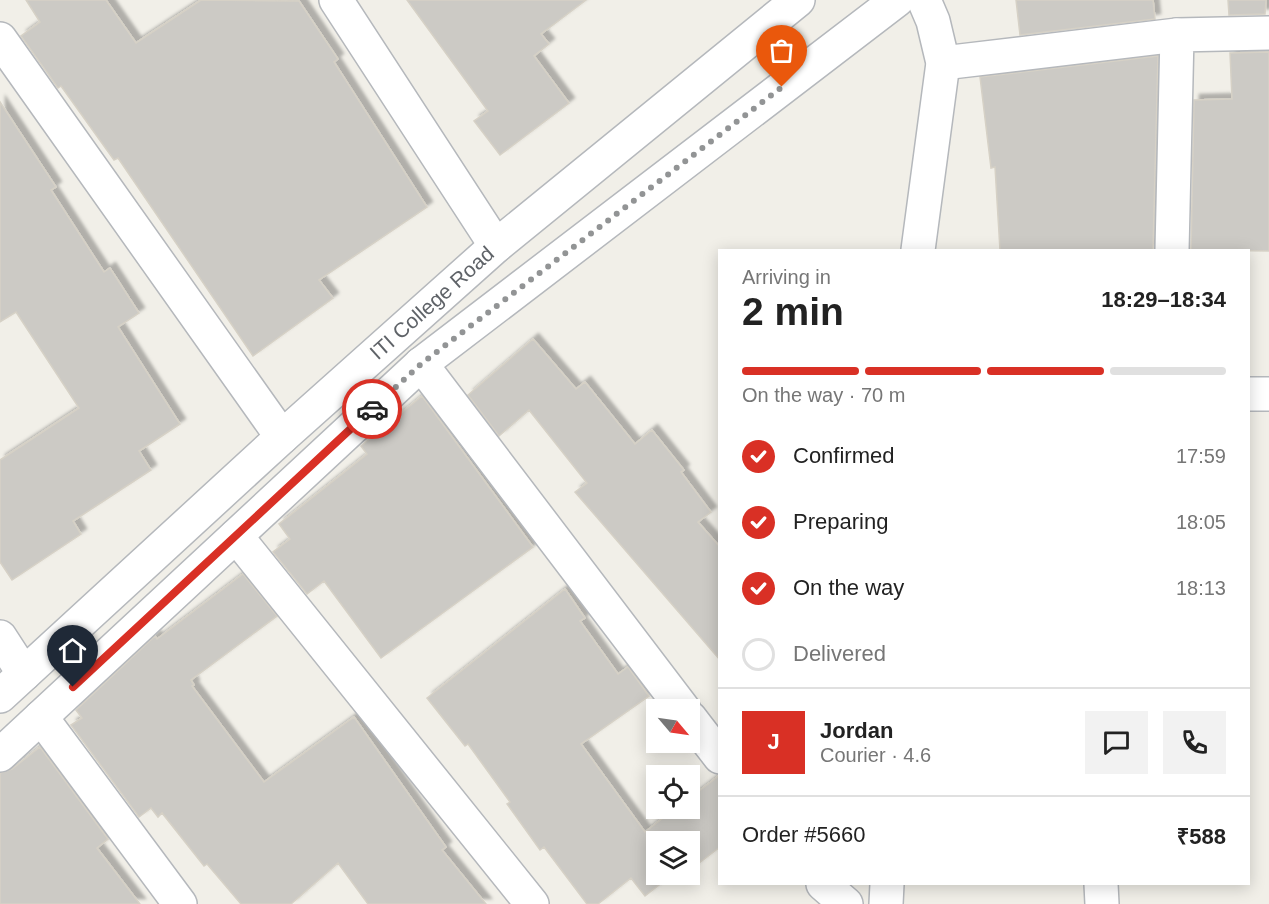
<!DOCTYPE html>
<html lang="en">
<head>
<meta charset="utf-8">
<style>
	:root { --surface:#fff; --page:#f2f2f2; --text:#222; --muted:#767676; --line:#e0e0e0; --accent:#d93025 }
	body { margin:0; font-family:Helvetica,sans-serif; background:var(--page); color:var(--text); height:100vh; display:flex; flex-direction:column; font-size:22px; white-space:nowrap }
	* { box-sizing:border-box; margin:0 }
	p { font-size:20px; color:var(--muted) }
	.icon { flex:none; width:33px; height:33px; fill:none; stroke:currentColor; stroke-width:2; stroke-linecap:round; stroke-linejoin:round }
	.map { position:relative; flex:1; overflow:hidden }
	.side { position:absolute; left:718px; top:249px; width:532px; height:636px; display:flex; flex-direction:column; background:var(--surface); border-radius:0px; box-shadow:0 3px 15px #0003 }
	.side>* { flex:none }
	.needle { width:39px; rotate:119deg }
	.buttons { position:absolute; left:646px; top:699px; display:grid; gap:12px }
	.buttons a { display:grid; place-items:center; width:54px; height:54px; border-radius:0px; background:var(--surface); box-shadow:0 3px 15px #0003; font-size:30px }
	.pin { position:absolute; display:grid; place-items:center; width:51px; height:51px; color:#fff; margin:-62px -26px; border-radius:50% 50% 50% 0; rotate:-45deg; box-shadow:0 0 6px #0007 }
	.pin .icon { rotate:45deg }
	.courier { position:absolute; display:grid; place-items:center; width:60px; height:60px; margin:-30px; border:4px solid #d93025; border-radius:50%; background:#fff; color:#222; box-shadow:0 2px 8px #0007 }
	.head em { font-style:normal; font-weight:700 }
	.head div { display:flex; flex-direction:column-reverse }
	.head { display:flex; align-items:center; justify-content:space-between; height:102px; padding:0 24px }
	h1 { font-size:39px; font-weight:700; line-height:45px }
	.bar { display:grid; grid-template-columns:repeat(4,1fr); gap:9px 6px; align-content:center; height:72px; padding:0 24px }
	.bar i { height:8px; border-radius:4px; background:var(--line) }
	.bar .on { background:var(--accent) }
	.bar p { grid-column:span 4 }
	.line { display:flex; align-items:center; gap:15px; padding:0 24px; border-top:2px solid var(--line) }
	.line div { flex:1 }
	.round { display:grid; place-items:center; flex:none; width:63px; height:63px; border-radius:0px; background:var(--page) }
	ol { padding:0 24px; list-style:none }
	li { display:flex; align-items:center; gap:18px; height:66px }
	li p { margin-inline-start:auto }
	li .icon { padding:6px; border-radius:50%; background:var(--accent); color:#fff; stroke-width:4 }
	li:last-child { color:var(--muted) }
	li i { width:33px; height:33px; border:3px solid var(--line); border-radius:50% }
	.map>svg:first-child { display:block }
	.building { fill:#cccac5; stroke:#d6d1c6; stroke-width:1.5; filter:url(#shadow) }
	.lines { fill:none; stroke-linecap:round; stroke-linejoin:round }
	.minor-casing { stroke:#b5b8bc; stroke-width:36 }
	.minor { stroke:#fff; stroke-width:33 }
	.done { stroke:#929495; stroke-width:6; stroke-dasharray:0 10.8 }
	.route { stroke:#d93025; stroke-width:8 }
	.labels { text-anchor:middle; stroke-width:6; stroke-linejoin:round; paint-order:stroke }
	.street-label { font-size:21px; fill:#5f6368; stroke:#fff }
</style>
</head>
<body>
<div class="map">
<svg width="1269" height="904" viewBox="0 0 1269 904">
	<defs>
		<filter id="shadow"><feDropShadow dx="5.5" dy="-5.5" stdDeviation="1.5" flood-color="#0004"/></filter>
	</defs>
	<rect width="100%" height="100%" fill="#f1efe8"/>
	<path class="building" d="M26 0H106L136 43 201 0 299 1 338 59 334 62 427 207 319 280 333 298 253 356 118 158 114 160 61 86 58 88 21 36 40 22Z
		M407 0H586L541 34 549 44 534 56 569 103 500 155 474 121 488 111Z
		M1016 0H1153L1155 19 1020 35Z
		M1228 0H1266L1265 14 1229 15Z
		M1269 52V251L1191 250 1194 100 1232 99 1230 53Z
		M1158 56 1153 250H1000L995 167 991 168 980 77Z
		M0 102 56 187 51 190 104 272 110 268 139 313 118 327 180 424 139 451 151 470 73 521 81 534 12 580 0 562V460L79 408 16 312 0 322Z
		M533 339 576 389 585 382 635 444 652 430 684 470 681 472 711 512 698 522 720 547V660L575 492 587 483 529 410 499 436 468 395Z
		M422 396 533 547 381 658 324 581 307 594 273 552 290 539 279 524 367 454 361 446Z
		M243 574 277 616 191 680 194 685 192 686 264 782 354 717 446 847 442 850 486 904H368L338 863 291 904H241L207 864 204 866 162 813 158 817 151 808 139 817 71 725 82 718 76 710 155 636 157 639Z
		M565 589 585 618 580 621 618 674 628 667 649 696 581 744 645 832 676 808H690V798L720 775V847L690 870V842H657V874H673L645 896 631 878 598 904H587L544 847 540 850 507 804 510 802 468 744 465 746 427 698Z
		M40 747 108 839 97 848 140 904H0V773L12 769Z"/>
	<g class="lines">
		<g class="minor-casing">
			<g id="minor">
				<path d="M336 0 496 246"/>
				<path d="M0 39 282 437"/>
				<path d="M943 63 1177 35"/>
				<path d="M918 250 943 63 933 21 924 0"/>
				<path d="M1172 250 1177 35 1269 33"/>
				<path d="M421 364 684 710"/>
				<path d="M1250 394H1269"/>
				<path d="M236 536 532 904"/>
				<path d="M0 637 24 674"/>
				<path id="s1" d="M0 696 282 437 496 246 798 0"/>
				<path d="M41 717 180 904"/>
				<path d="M690 718 720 757"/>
				<path d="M0 755 421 364 897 0"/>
				<path d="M823 884 846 904"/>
				<path d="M1101 884 1102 904"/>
				<path d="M886 904 887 884"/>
			</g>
		</g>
		<use href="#minor" class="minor"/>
	</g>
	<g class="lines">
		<path class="done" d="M372 409 421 364 782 87"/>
		<path class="route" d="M73 687 372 409"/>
	</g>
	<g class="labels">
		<g class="street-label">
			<text dy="7" stroke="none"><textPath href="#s1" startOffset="584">ITI College Road</textPath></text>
		</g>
	</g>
</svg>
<div class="buttons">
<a><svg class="needle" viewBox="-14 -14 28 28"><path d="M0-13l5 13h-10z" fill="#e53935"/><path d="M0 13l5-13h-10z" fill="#767676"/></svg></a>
<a><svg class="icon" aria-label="locate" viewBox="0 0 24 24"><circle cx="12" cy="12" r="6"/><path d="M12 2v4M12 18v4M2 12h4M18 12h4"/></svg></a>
<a><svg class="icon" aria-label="layers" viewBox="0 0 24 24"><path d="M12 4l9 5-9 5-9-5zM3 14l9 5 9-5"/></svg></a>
</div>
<div class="pin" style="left:782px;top:87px;background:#ea580c"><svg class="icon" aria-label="bag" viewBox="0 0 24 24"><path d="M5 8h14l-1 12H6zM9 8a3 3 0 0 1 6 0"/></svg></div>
<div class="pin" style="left:73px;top:687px;background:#1f2937"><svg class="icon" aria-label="home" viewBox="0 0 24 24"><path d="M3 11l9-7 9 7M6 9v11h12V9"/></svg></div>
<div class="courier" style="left:372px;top:409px"><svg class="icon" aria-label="car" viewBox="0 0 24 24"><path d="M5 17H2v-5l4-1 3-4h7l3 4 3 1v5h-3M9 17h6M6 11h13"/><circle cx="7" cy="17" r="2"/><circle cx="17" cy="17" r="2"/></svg></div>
<section class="side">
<div class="head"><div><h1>2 min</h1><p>Arriving in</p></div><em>18:29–18:34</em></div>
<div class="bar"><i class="on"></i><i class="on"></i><i class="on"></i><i></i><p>On the way · 70 m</p></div>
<ol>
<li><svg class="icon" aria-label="check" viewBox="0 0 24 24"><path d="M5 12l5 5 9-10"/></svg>Confirmed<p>17:59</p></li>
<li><svg class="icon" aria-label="check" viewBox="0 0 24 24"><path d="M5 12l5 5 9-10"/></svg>Preparing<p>18:05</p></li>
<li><svg class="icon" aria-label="check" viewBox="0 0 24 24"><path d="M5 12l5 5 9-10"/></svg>On the way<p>18:13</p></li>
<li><i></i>Delivered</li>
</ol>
<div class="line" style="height:108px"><b class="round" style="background:var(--accent);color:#fff">J</b><div><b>Jordan</b><p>Courier · 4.6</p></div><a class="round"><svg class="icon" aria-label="chat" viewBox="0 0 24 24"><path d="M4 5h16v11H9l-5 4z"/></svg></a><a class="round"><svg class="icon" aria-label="phone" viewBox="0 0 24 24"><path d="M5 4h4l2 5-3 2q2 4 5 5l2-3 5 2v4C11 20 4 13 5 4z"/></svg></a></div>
<div class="line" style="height:78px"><div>Order #5660</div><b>₹588</b></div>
</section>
</div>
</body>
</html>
